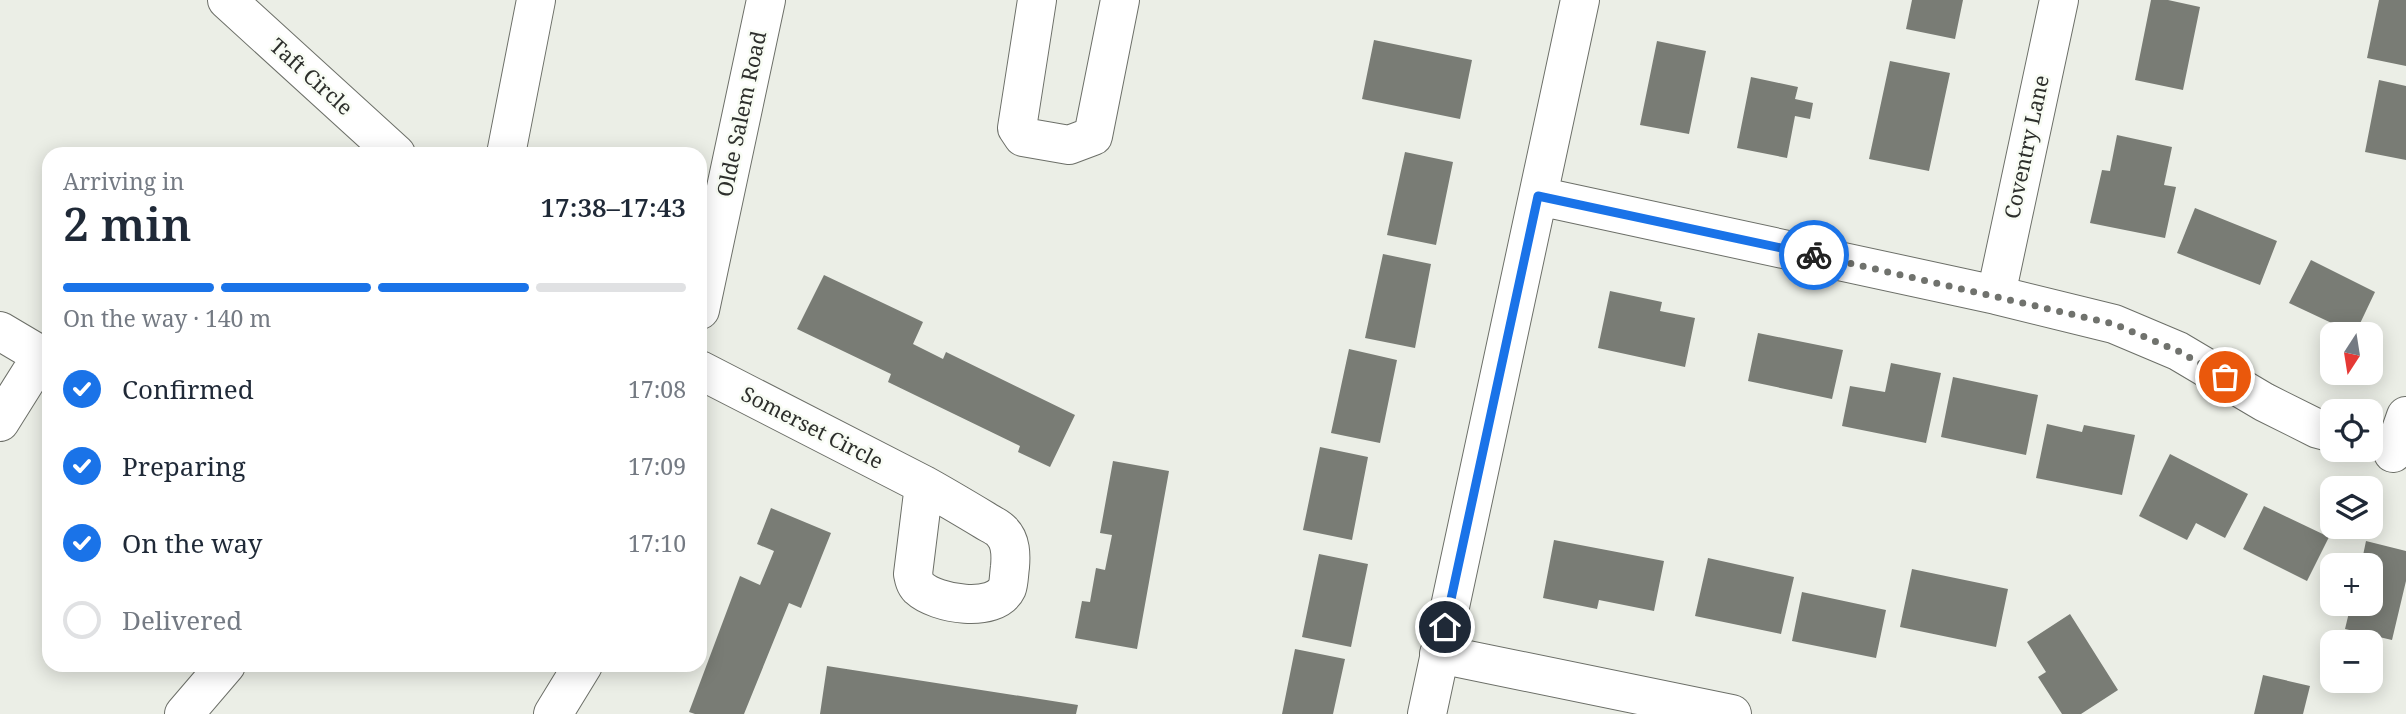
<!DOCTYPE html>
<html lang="en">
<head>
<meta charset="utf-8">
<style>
	:root { --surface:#fff; --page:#f6f6f7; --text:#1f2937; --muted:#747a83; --line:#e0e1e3; --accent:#1a73e8 }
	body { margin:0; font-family:"Noto Serif",serif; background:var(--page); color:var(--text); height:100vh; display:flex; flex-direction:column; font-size:26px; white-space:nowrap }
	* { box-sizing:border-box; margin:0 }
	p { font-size:23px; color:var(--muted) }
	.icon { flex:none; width:38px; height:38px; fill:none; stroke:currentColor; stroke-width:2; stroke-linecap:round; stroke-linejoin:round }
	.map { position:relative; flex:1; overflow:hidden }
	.panel { position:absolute; left:42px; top:147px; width:665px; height:525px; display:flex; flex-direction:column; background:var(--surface); border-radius:21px; box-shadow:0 4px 18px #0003 }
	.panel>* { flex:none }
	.needle { width:46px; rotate:192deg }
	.controls { position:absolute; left:2320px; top:322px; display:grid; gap:14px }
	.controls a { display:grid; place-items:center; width:63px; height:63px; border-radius:14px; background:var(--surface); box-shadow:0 4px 18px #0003; font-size:35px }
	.pin { position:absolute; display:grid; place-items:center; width:60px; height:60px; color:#fff; margin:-30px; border:4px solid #fff; border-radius:50%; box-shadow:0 2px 7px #0007 }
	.courier { position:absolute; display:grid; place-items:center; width:70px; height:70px; margin:-35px; border:5px solid #1a73e8; border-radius:50%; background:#fff; color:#222; box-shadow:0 2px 9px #0007 }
	.overview em { font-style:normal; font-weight:600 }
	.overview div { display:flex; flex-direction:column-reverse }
	.overview { display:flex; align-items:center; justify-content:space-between; height:119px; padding:0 21px }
	h1 { font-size:46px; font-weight:600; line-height:52px }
	.bar { display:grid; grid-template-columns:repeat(4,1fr); gap:10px 7px; align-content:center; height:84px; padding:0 21px }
	.bar i { height:9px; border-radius:5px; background:var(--line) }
	.bar .current { background:var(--accent) }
	.bar p { grid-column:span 4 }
	ol { padding:0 21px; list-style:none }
	li { display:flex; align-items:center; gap:21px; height:77px }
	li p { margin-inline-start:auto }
	li .icon { padding:7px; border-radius:50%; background:var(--accent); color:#fff; stroke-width:4 }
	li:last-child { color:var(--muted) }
	li i { width:38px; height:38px; border:4px solid var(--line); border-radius:50% }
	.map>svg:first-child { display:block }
	.building { fill:#797c75 }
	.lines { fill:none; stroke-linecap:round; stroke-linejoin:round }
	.minor-casing { stroke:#6c6f68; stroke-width:40 }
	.minor { stroke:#fff; stroke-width:38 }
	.done { stroke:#70726d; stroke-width:7; stroke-dasharray:0 12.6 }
	.route { stroke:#1a73e8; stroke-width:9 }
	.labels { text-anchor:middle; stroke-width:5; stroke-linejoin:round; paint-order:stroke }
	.street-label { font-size:21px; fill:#2d2f2c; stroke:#f8fcf4 }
</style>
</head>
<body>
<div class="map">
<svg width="2406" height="714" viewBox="0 0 2406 714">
	<rect width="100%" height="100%" fill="#ebeee6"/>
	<path class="building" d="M1912 0H1963L1955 39 1906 29Z
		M2151 0H2168L2200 7 2183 90 2135 80Z
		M2379 0H2406V66L2367 58Z
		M1374 40 1472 60 1460 119 1362 99Z
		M1657 41 1706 51 1689 134 1640 125Z
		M1890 61 1950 73 1929 171 1869 159Z
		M1751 77 1798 87 1795 99 1813 103 1810 119 1795 116 1787 158 1737 148Z
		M2379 80 2406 86V160L2365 152Z
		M2117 135 2172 147 2164 185 2176 187 2165 238 2090 223 2102 170 2110 171Z
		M1405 152 1453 162 1436 245 1387 235Z
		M2195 208 2277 241 2260 285 2177 253Z
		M1383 254 1431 264 1415 348 1365 338Z
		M2311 260 2375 292 2355 334 2289 303Z
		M824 275 923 322 913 344 943 359 946 352 1075 415 1050 467 1018 452 1020 446 888 382 891 374 797 329Z
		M1610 291 1662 302 1660 311 1695 318 1685 367 1598 348Z
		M1758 333 1843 350 1832 399 1748 381Z
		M1349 349 1397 360 1380 443 1331 433Z
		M1891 363 1941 373 1926 443 1842 426 1850 386 1885 392Z
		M1953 377 2038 395 2026 455 1941 437Z
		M2047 424 2082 432 2084 425 2135 435 2122 495 2036 478Z
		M1320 447 1368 457 1352 540 1303 530Z
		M2170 454 2248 494 2225 538 2196 523 2187 540 2139 516Z
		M1113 461 1169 471 1137 649 1075 638 1082 601 1090 602 1096 568 1105 570 1112 535 1100 533Z
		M2264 506 2329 537 2307 581 2243 549Z
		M771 508 831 533 801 608 789 603 744 714H695L689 712 740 576 760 585 774 551 757 544Z
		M1554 540 1664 561 1654 611 1599 600 1597 609 1543 598Z
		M2366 541 2406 551V581L2392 640 2345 629 2351 604H2371V565H2361Z
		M1319 554 1368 564 1351 647 1302 637Z
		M1708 558 1794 577 1781 634 1695 616Z
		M1912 569 2008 589 1996 647 1900 627Z
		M1802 592 1886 610 1876 658 1792 641Z
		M2070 614 2118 690 2081 714H2062L2038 677 2046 672 2027 642Z
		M1295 649 1345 659 1333 714H1282Z
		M827 666 1078 705 1076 714H820Z
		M2263 675 2310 686 2303 714H2254Z"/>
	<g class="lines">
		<g class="minor-casing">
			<path id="minor" d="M227 0 396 154
				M1037 0 1017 128 1023 137 1069 145 1093 136 1120 0
				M506 154 536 0
				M1538 196 1996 295 2114 324 2178 351 2264 402 2318 429 2333 433
				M1996 295 2059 0
				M700 310 766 0
				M0 331 49 360
				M700 370 924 485C944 496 964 508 984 520 990 524 998 527 1002 532 1011 541 1011 555 1010 567 1009 573 1009 583 1007 588 995 614 936 604 919 588 915 584 914 579 913 574L924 485
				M0 422 42 355
				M2393 453 2406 416
				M1439 654 1732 714
				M184 714 226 665
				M553 714 583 665
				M1427 714 1580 0"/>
		</g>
		<use href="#minor" class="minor"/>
	</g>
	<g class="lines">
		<path class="done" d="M1814 255 2114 324 2178 351 2225 377"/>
		<path class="route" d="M1445 627 1538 196 1814 255"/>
	</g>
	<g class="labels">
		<g class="street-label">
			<text transform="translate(311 77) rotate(42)" y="7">Taft Circle</text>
			<text transform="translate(742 114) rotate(-78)" y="7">Olde Salem Road</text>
			<text transform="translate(2027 147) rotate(-78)" y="7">Coventry Lane</text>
			<text transform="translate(812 428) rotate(27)" y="7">Somerset Circle</text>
		</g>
	</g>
</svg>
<div class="controls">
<a><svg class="needle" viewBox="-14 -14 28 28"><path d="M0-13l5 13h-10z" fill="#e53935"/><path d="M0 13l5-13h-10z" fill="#747a83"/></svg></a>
<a><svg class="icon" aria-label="locate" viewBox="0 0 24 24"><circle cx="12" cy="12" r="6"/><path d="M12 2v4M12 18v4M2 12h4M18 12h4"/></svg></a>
<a><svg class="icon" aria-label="layers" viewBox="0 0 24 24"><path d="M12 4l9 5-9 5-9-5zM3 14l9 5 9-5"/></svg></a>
<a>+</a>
<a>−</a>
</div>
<div class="pin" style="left:2225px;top:377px;background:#ea580c"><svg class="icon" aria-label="bag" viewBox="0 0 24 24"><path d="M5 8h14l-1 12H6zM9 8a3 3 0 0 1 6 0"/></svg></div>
<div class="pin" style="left:1445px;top:627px;background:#1f2937"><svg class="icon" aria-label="home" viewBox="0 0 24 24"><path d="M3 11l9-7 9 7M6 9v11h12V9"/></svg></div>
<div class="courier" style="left:1814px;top:255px"><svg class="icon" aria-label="bike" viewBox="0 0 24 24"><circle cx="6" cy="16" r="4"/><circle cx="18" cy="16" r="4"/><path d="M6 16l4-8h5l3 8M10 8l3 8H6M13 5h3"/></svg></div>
<section class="panel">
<div class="overview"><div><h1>2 min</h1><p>Arriving in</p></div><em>17:38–17:43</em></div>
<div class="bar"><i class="current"></i><i class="current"></i><i class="current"></i><i></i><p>On the way · 140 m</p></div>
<ol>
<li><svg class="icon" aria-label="check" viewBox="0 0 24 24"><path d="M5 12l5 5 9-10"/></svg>Confirmed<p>17:08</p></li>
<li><svg class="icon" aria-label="check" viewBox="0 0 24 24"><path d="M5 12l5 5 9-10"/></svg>Preparing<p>17:09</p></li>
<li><svg class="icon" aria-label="check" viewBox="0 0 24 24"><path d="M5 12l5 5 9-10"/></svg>On the way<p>17:10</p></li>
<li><i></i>Delivered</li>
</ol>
</section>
</div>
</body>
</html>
